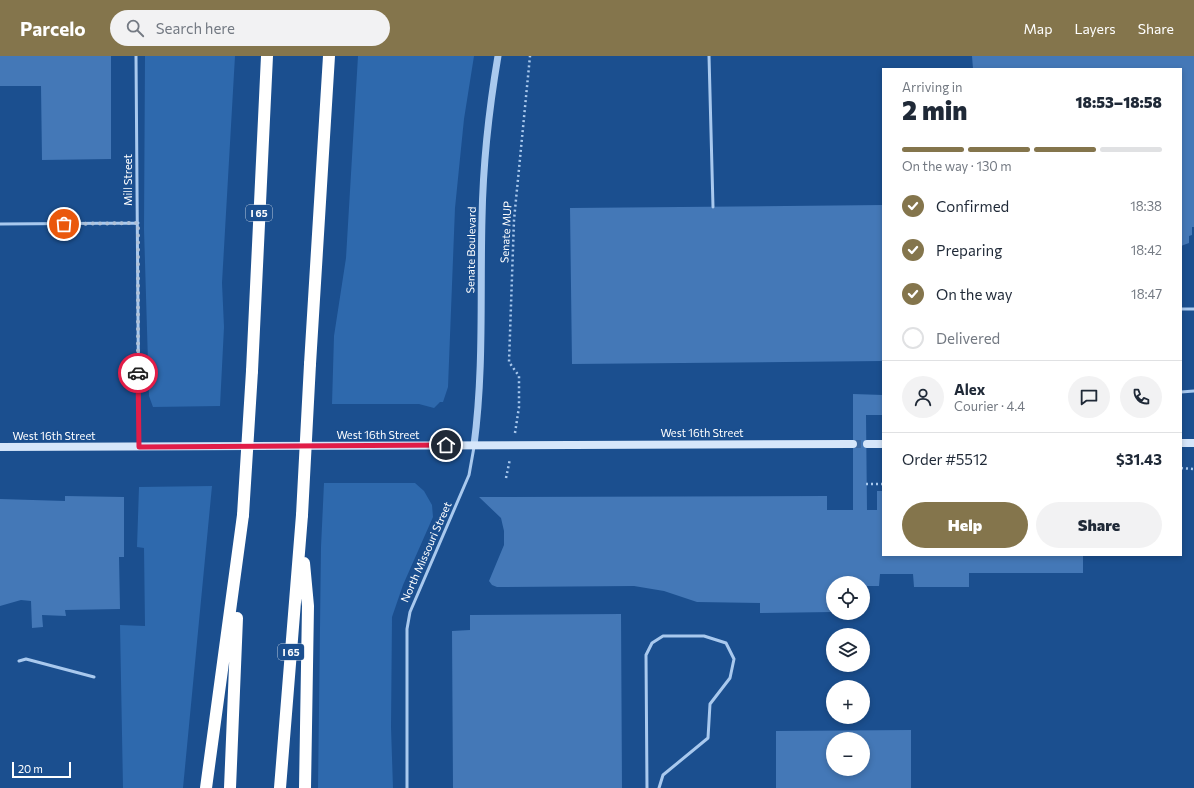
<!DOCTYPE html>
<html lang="en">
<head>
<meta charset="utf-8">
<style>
	:root { --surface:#fff; --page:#f2f2f3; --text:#1f2937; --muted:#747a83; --line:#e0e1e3; --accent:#84754c }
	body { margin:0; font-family:Commissioner,sans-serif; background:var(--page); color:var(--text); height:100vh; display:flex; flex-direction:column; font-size:15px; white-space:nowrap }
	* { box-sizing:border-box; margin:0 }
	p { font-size:13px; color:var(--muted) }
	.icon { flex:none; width:22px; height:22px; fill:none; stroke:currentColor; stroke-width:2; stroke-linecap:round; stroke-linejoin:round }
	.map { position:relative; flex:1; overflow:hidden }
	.sheet { position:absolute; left:882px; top:12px; width:300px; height:488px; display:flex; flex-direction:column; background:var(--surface); border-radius:0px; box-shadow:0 2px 6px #0003 }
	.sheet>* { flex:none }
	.fabs { position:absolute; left:826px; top:520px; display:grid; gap:8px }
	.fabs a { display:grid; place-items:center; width:44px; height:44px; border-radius:50%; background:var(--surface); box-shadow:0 2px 6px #0003; font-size:20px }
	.scale { position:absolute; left:12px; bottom:10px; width:59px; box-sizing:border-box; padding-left:4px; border:2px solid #fff; border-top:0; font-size:11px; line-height:14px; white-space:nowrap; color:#fff; -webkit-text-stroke:3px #1b4f8f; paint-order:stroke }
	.pin { position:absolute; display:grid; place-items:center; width:34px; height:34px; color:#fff; margin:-17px; border:2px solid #fff; border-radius:50%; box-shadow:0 1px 4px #0007 }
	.courier { position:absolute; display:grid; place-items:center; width:40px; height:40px; margin:-20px; border:3px solid #e11d48; border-radius:50%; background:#fff; color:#222; box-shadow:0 1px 5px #0007 }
	.headline em { font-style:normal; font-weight:800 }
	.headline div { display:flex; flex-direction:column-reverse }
	.headline { display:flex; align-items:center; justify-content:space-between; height:68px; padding:0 20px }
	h1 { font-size:26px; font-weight:800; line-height:30px }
	.bar { display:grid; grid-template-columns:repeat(4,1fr); gap:6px 4px; align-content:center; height:48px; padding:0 20px }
	.bar i { height:5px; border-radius:3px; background:var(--line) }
	.bar .on { background:var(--accent) }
	.bar p { grid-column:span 4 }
	.line { display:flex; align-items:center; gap:10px; padding:0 20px; border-top:1px solid var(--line) }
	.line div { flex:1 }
	.round { display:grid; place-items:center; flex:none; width:42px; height:42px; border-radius:21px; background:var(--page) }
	ol { padding:0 20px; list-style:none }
	li { display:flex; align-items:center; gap:12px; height:44px }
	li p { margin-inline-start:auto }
	li .icon { padding:4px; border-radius:50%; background:var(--accent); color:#fff; stroke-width:4 }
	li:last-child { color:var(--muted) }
	li i { width:22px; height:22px; border:2px solid var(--line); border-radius:50% }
	.primary-button { display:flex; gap:8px; margin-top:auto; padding:8px 20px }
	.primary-button a { flex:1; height:46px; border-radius:24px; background:var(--accent); color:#fff; font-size:16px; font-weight:800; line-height:46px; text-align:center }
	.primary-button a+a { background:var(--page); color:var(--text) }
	header { display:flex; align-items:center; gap:24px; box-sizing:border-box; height:56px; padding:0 20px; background:var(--accent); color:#fff }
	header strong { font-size:19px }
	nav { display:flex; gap:22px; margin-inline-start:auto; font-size:14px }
	.search { width:280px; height:36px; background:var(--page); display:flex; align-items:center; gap:10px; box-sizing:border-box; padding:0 14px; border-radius:22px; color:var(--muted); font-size:15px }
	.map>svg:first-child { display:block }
	.green { fill:#2e69ad }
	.building { fill:#4478b7; fill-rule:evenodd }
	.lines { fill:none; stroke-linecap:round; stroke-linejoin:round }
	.secondary-tunnel { stroke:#3d69a0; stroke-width:8; stroke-dasharray:8 4; stroke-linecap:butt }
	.path { stroke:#a9c9ee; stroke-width:2.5; stroke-dasharray:2 3; stroke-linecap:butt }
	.service { stroke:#a9c9ee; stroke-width:3 }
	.tertiary { stroke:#a9c9ee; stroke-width:7 }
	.secondary { stroke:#d6e6fa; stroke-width:8 }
	.motorway { stroke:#fff; stroke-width:12 }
	.motorway-bridge { stroke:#fff; stroke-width:12 }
	.done { stroke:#afc1d8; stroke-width:4; stroke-dasharray:0 7.2 }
	.route { stroke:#e11d48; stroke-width:5 }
	.labels { text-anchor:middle; stroke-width:3; stroke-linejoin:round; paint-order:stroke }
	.shield { fill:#1b4f8f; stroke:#bbcadd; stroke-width:1 }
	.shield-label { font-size:10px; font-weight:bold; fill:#fff }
	.street-label { font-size:11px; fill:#fff; stroke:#1b4f8f }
</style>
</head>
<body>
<header>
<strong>Parcelo</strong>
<div class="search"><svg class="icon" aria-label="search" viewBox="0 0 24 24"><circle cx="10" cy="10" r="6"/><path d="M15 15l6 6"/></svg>Search here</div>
<nav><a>Map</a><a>Layers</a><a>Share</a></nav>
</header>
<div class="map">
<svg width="1194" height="732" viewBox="0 0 1194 732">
	<rect width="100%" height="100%" fill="#1b4f8f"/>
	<path class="green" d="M145 0H235L222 227 224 271 220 350 153 351 149 340 144 173Z
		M358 0H474L464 63 455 152 448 331 443 346H440L434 352 419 348H332L334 280 346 202Z
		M324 427H415L424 435 432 449 433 461 403 529 392 561 391 671 393 732H318L321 491Z
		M212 430 183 732H123L120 569 145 570 144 492 137 491 139 431Z"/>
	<path class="building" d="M0 0H111V103L42 104 41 30H0Z
		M972 0H1194V171H1192V179L1189 180V187L1181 190V13H973Z
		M883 149V305L572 308 570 152Z
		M853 338 883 339V359H866L867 454H877V435H883V499H1083V517H969V531H914L913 518H880L879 530H863V527H833V556L760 557V547L697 546 664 535 634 530 497 531 492 529 489 525 504 489V475L501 462 479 441 827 440V454H853Z
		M65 440 124 441V501H119L120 553 65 554 66 560 42 559 43 571 32 572 31 545 21 544 0 550V443L65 445Z
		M621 558 622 732H453L452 575 470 574V559Z
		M911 674V732H776V675ZM833 683H863V713H833Z"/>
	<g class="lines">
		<path class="secondary-tunnel" d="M853 388H867"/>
		<path class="path" d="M515 377 519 351V320L509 306 514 164 530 0
			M1181 412 1194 413
			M506 422 510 403
			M866 428H883"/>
		<path class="service" d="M136 0 139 389
			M709 0 713 151
			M0 168 138 167
			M1181 253H1194
			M1181 336 1194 335
			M19 605 26 603 94 621
			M407 732V573L410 556 469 419 474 391
			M647 732 646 599 652 587 663 580H704L726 587 734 603 730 622 710 648 708 682 663 719 659 732"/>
		<path class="tertiary" d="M474 389C484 314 480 238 482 162 483 108 489 53 498 0"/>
		<path class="secondary" d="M1181 387H1194
			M867 388H883
			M0 391 853 388"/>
		<path class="motorway" d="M310 308 329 0
			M252 315 267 0
			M304 507 308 550 305 732
			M206 732 243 459
			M230 732 237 562
			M280 732 302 459"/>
		<path class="motorway-bridge" d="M243 459 252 315
			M302 459 310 308"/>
	</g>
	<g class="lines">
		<path class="done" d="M64 168 138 167V317"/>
		<path class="route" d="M138 317 139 391 446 389"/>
	</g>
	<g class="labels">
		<g class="shield">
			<rect x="246" y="149" width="26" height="16" rx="3"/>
			<rect x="278" y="588" width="26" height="16" rx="3"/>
		</g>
		<g class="shield-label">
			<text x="259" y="161">I 65</text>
			<text x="291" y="600">I 65</text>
		</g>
		<g class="street-label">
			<text transform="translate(128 124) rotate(-90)" y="4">Mill Street</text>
			<text transform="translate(506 176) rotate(-87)" y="4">Senate MUP</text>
			<text transform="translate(471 194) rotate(-89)" y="4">Senate Boulevard</text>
			<text x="702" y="381">West 16th Street</text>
			<text x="378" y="383">West 16th Street</text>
			<text x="54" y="384">West 16th Street</text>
			<text transform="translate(426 496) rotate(-66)" y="4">North Missouri Street</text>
		</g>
	</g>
</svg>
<div class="fabs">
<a><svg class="icon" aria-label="locate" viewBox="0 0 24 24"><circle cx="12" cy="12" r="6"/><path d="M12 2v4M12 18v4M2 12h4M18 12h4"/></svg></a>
<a><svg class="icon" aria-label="layers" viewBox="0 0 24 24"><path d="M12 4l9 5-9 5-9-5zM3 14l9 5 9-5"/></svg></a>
<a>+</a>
<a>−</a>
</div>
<div class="scale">20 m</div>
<div class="pin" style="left:64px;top:168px;background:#ea580c"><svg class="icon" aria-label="bag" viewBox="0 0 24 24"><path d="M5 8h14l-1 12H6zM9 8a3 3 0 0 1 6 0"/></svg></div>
<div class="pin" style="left:446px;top:389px;background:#1f2937"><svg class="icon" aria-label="home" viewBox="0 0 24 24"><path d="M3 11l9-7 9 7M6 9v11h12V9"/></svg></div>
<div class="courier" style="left:138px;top:317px"><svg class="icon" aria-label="car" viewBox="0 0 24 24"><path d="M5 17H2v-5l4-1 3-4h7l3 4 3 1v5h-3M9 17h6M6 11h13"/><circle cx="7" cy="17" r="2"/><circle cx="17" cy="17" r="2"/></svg></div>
<section class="sheet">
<div class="headline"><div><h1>2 min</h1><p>Arriving in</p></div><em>18:53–18:58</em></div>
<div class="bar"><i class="on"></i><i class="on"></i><i class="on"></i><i></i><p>On the way · 130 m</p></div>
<ol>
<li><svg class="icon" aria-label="check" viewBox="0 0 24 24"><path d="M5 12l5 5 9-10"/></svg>Confirmed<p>18:38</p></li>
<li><svg class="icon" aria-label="check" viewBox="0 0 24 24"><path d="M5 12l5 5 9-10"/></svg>Preparing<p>18:42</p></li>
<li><svg class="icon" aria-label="check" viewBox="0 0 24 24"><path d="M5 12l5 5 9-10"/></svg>On the way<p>18:47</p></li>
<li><i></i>Delivered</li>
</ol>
<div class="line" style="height:72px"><a class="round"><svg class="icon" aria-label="person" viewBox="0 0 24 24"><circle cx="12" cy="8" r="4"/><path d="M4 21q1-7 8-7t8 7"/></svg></a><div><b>Alex</b><p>Courier · 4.4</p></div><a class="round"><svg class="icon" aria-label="chat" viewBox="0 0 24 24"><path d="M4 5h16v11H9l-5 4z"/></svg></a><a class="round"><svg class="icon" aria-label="phone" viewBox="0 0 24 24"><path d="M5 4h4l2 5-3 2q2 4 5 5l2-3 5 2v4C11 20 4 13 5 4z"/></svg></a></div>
<div class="line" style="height:52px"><div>Order #5512</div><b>$31.43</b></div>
<div class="primary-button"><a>Help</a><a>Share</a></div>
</section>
</div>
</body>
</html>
